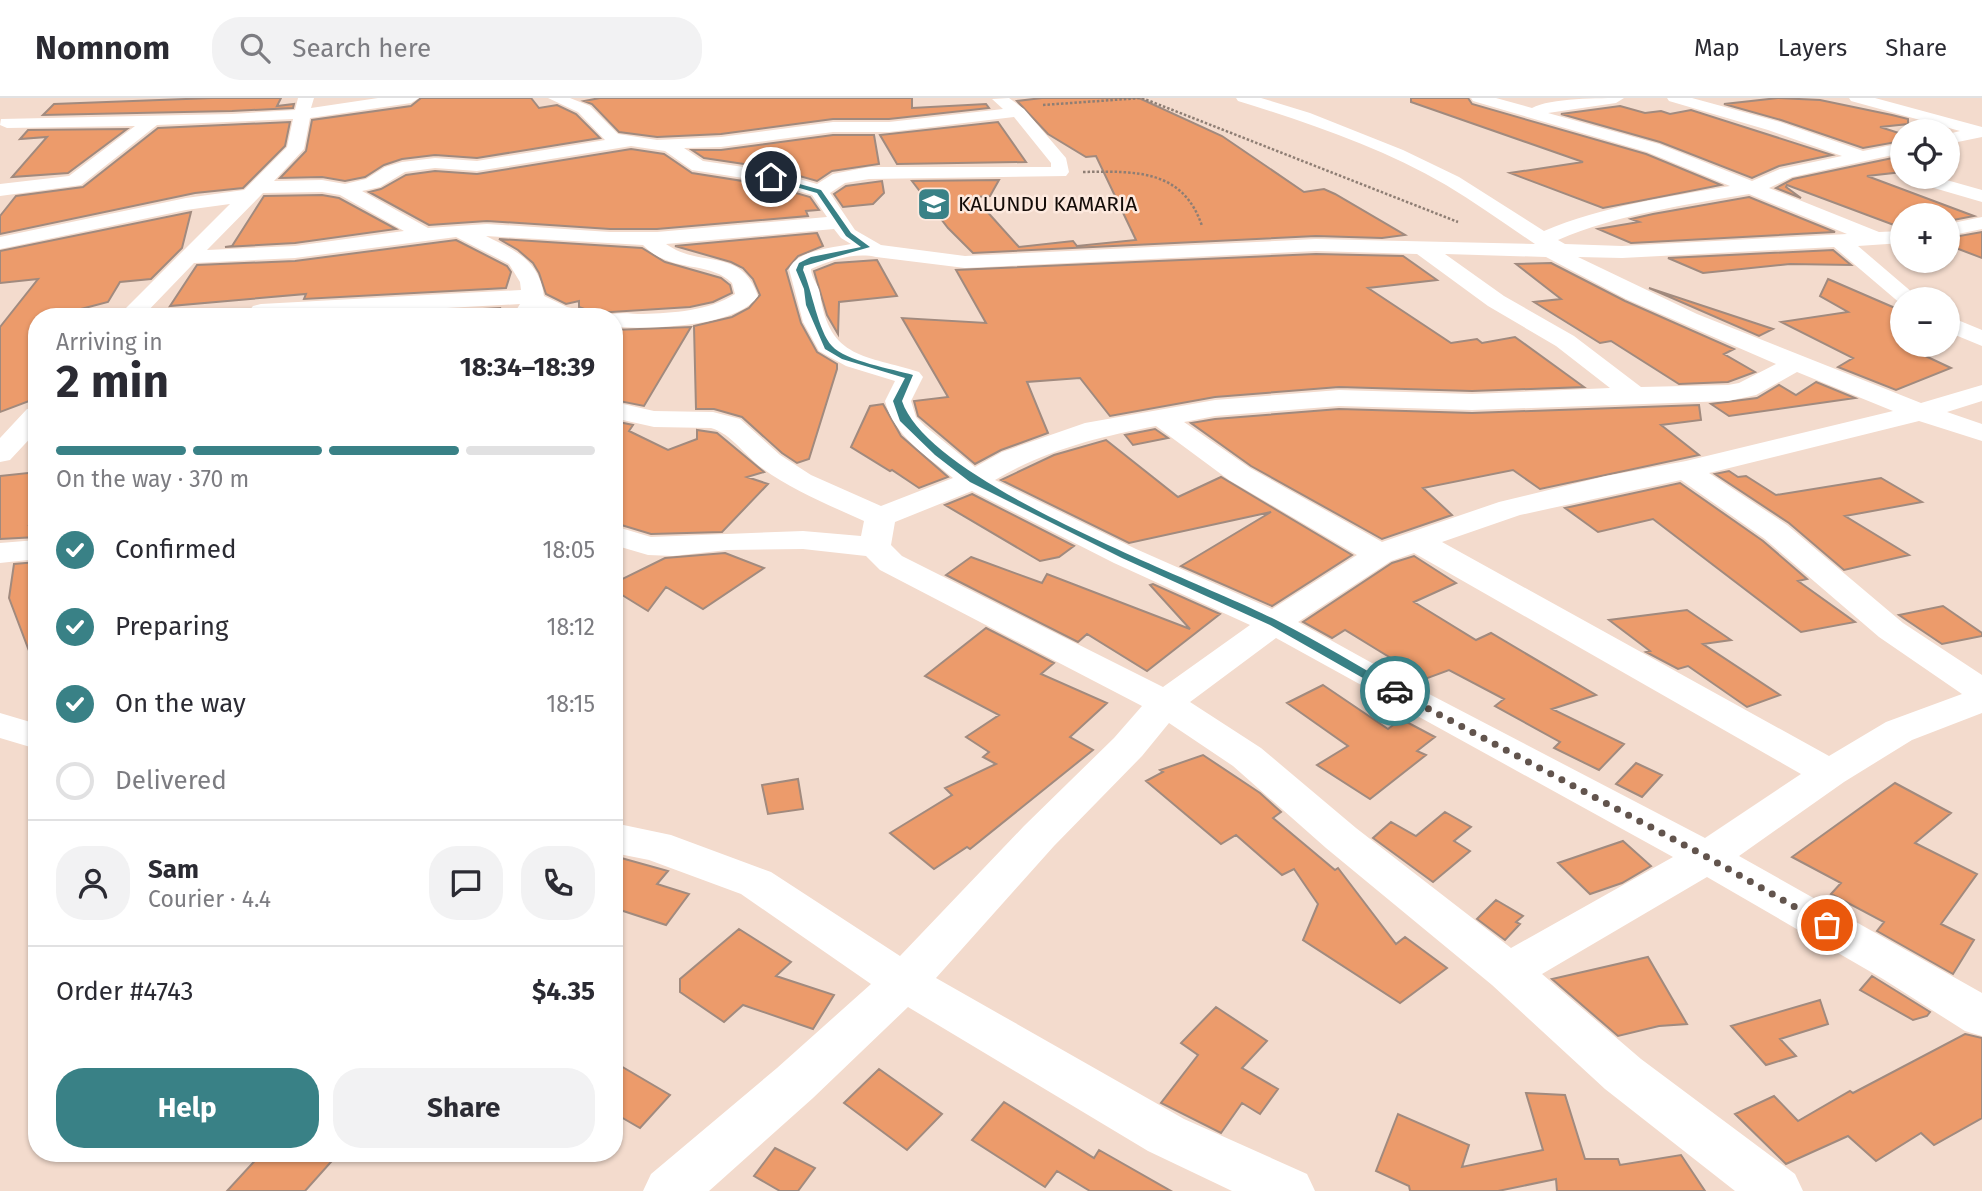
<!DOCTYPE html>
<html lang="en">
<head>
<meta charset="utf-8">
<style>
	:root { --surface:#fff; --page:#f2f2f3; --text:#2b2b33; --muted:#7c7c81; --line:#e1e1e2; --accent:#398186 }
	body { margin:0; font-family:"Fira Sans",sans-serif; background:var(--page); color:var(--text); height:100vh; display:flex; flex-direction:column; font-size:26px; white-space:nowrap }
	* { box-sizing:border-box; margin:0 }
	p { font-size:23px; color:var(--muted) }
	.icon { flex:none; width:38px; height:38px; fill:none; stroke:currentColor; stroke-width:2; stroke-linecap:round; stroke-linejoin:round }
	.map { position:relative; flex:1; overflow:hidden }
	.details { position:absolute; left:28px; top:210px; width:595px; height:854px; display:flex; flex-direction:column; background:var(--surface); border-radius:28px; box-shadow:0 2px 5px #0004 }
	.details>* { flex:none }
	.buttons { position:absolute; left:1890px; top:21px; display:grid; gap:14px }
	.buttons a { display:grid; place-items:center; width:70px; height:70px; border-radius:50%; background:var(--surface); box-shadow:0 2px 5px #0004; font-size:35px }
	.pin { position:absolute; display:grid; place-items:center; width:60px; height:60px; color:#fff; margin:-30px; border:4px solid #fff; border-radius:50%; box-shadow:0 2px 7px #0007 }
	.courier { position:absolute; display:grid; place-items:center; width:70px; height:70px; margin:-35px; border:5px solid #398186; border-radius:50%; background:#fff; color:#222; box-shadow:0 2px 9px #0007 }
	.summary em { font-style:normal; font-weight:700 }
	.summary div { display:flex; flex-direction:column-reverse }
	.summary { display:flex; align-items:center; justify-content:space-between; height:119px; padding:0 28px }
	h1 { font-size:46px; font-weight:700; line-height:52px }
	.bar { display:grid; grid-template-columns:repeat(4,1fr); gap:10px 7px; align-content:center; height:84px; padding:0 28px }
	.bar i { height:9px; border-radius:5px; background:var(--line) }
	.bar .on { background:var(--accent) }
	.bar p { grid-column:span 4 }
	.line { display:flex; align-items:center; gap:18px; padding:0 28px; border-top:2px solid var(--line) }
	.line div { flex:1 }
	.round { display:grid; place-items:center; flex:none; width:74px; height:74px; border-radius:28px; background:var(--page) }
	ol { padding:0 28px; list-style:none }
	li { display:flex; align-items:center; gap:21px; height:77px }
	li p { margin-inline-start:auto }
	li .icon { padding:7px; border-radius:50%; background:var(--accent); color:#fff; stroke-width:4 }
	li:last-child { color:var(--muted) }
	li i { width:38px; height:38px; border:4px solid var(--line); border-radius:50% }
	.button { display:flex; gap:14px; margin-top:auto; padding:14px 28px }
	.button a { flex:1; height:80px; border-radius:28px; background:var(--accent); color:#fff; font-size:28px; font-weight:700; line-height:80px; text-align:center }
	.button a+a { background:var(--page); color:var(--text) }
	header { display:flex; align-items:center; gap:42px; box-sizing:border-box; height:98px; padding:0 35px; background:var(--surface); border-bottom:2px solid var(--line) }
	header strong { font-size:33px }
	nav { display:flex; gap:38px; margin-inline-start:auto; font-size:24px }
	.search { width:490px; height:63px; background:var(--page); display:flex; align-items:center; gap:18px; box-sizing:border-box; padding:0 24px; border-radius:28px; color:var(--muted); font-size:26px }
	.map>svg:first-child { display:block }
	.building { fill:#ec9b6b; stroke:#a18a7e; stroke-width:2 }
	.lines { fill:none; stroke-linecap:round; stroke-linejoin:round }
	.path { stroke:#8e7e74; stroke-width:2.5; stroke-dasharray:2.5 2; stroke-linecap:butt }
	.minor { fill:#fff; fill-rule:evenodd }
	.route { fill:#398186 }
	.done { stroke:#62544d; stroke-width:7; stroke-dasharray:0 12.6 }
	.labels { text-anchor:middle; stroke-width:5; stroke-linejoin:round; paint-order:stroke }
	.far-poi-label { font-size:21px; fill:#140c08; stroke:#fde9de; text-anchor:start }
</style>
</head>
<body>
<header>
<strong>Nomnom</strong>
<div class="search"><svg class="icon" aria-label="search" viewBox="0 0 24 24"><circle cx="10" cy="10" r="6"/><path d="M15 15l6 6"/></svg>Search here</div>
<nav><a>Map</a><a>Layers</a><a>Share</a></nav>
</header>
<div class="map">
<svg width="1982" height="1093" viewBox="0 0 1982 1093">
	<rect width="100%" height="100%" fill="#f3dbcd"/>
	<path class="building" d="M212 0H281L277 8 294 6 293 10 232 13 43 17 54 6Z
		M421 0H531L539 10 557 7 576 16 600 40 477 60 435 57 402 61 384 67 365 79 345 83 322 79 280 80 306 53 312 22 411 8Z
		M600 0H912V10L986 6 989 10 889 21H833L721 36 657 39 619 34 592 6 584 3Z
		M1042 0H1139L1222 38 1304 94 1324 91 1335 96 1405 137 1382 140 1316 138 973 155 948 130 912 83 999 82 990 98 974 99 1019 149 1073 143 1077 148 1136 142 1096 58 1086 59 1048 36 1017 3Z
		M1411 0H1468L1472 6 1646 56 1721 87 1603 110 1510 75 1583 64 1411 4Z
		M1778 0 1820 2 1892 17 1908 21V26L1880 29 1902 36V43L1863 50 1781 22 1724 6Z
		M1620 8 1645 15 1661 13 1670 16 1691 12 1832 57 1779 68 1752 80 1660 44 1561 16Z
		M290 24 285 48 243 90 195 95 0 136V118L16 98 83 89 158 30Z
		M998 24 1026 64 897 66 880 37Z
		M127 31 68 75 12 79 47 39 20 41 28 32Z
		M833 37H874L879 66 832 73 817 83 771 70 704 60 692 52H721Z
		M631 51 664 56 692 75 768 87 810 99 819 112 806 113 808 118 657 131H610L487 123 429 127 369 94 381 91 406 77 435 73 477 76Z
		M1902 58V74L1867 78 1974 118 1948 123V117H1902V130L1787 87 1786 89 1801 100 1776 90 1793 81Z
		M882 83 884 95 873 106 843 109 834 96 846 88Z
		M322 97 339 100 396 131 295 145 225 149 232 148 264 98Z
		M1749 99 1835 134 1631 145 1598 131 1639 124 1631 121 1653 116Z
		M191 114 182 150 151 181 120 184 108 204 81 211 69 219H37V300L0 314V229L38 181 0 185V153Z
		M1982 134V160L1948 147V140Z
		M817 135 823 148 798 158 786 172 801 225 817 254 837 266V271L809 361 797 365 782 355 742 319 714 311H696L694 228 732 219 749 210 760 197 753 181 743 170 731 164 675 148Z
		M499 141 642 150 665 164 721 180 730 187 732 195 713 204 690 209 595 215 579 209V203L566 206 546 196 539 175 533 165 518 152Z
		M456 142 507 168 511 174 506 190 304 201 306 196 170 208 197 167 295 163Z
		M1833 152 1851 167 1790 166 1703 175 1668 160Z
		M1316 156 1403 158 1437 182 1368 190 1451 245 1477 241 1482 245 1515 239 1584 289 1472 293 1339 289 1215 299 1110 318 1080 280 1027 284 1048 335 1001 352 975 366 918 318 914 303 948 299 902 220 986 225 956 172Z
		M877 162 897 198 839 204 838 236 827 217 814 173 835 165Z
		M1551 165 1625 203 1734 251 1724 256 1755 274 1728 284 1679 286 1611 243 1600 245 1534 204 1561 201 1516 166Z
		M1828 181 1902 213V247L1951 270 1896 292 1838 269 1853 260 1781 224 1848 214 1820 198Z
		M1649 190 1773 231 1759 238Z
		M500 210 499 214 449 219H335Z
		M691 229 644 308 614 302V232Z
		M1816 284 1855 300 1729 318 1711 306 1757 300 1779 287 1796 297Z
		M883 306 901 338 948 379 919 390 892 372 890 373 851 349 870 308Z
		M1699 307 1701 322 1661 327 1699 357 1540 391 1513 372 1423 390 1452 417 1382 441 1251 368 1191 325 1215 321 1339 311 1472 315Z
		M614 323 633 327 629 333 668 352 697 341V332L717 335 764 374 747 379 768 386 722 434 651 436 618 426 614 425Z
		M1155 331 1168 340 1133 347 1125 337Z
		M1106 342 1178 399 1221 379 1352 457 1272 508 1181 468 1271 414 1129 445 1001 382 1054 357Z
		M1729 373 1738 379 1746 378 1776 397 1881 380 1922 404 1845 418 1909 457 1844 472 1789 425 1715 376Z
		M37 374V414L29 427 37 428V439L0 441V378Z
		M1680 385 1763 443 1807 481 1798 483 1855 524 1801 534 1653 421 1598 434 1565 410Z
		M972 396 1074 448 1059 459 1040 463 945 407Z
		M725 455 764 470 703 511 666 489 648 513 614 492V485L665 460Z
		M1414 458 1456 485 1414 504 1476 542 1491 535 1596 597 1552 611 1624 646 1599 672 1554 650 1560 644 1495 608 1504 601 1449 572 1425 581 1345 532 1332 540 1303 524 1392 465Z
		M971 459 1042 485 1047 476 1190 531 1150 487 1153 486 1220 516 1147 573 1087 536 1078 544 946 477Z
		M37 464V566H34L9 500 14 466Z
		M1943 508 1982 535V538L1942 546 1899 517Z
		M1687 512 1731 542 1703 546 1780 597 1747 609 1688 568 1678 571 1646 554 1650 553 1609 522Z
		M986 530 1054 565 1041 576 1107 605 1070 639 1093 652 970 751 967 749 934 771 890 735 952 697 945 690 996 666 983 659 989 654 966 639 999 617 925 578Z
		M1323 587 1388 631 1401 621 1435 639 1417 653 1426 657 1370 701 1317 667 1348 648 1287 605Z
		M1203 657 1260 695 1281 714 1273 720 1335 772 1338 770 1396 846 1405 839 1447 870 1400 905 1303 842 1318 806 1294 771 1282 777 1236 737 1221 746 1146 683 1163 674 1160 672Z
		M1636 665 1662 677 1642 699 1616 686Z
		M798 681 803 711 768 716 762 687Z
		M1895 685 1951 715 1915 745 1977 776 1941 826 1974 842 1953 876 1877 833 1884 824 1831 796 1841 785 1792 759Z
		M1445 714 1471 729 1454 743 1470 753 1433 784 1373 740 1391 724 1416 738Z
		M1623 743 1651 768 1622 785 1590 796 1558 765Z
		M614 758 668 773 657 786 689 796 666 827 614 810Z
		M1496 802 1523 818 1516 824 1520 826 1505 842 1477 821Z
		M739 831 791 864 776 878 834 897 813 931 743 907 724 924 680 894V881Z
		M1648 859 1687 926 1659 928 1618 938 1552 881Z
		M1872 878 1930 914 1927 918 1913 922 1860 892Z
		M1820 902 1828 926 1780 941 1796 958 1766 967 1731 928Z
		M1216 909 1267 943 1242 970 1278 991 1260 1016 1242 1005 1221 1035 1161 1005 1198 957 1181 945Z
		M1965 936 1982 940V1020L1934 1047 1921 1035 1876 1063 1848 1038 1786 1066 1735 1016 1774 998 1798 1023 1850 993 1853 995Z
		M614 964 670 997 640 1030 614 1015Z
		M879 971 942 1016 907 1052 844 1005Z
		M1526 995 1565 997 1585 1061H1618L1620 1067 1681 1057 1705 1093H1557L1556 1081 1498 1093H1410L1409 1088 1376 1073 1398 1016 1469 1047 1462 1069 1543 1052Z
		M1004 1004 1094 1060 1099 1052 1171 1093H1090L1057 1073 1045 1089 972 1042Z
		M775 1050 815 1070 798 1093H780L754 1078Z
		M262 1055H339L305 1093H227Z"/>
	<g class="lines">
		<path class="path" d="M1142 0 1458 124
			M1043 7 1141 0
			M1083 74C1135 73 1183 71 1202 128
			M167 218 235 215"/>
		<path class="minor" d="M298 0H314L311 10 378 0H419L411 5 310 20 304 51 274 83 322 82 345 86 366 81 385 69 402 64 435 60 477 63 605 42 578 14 548 0H570L590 8 618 36 657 42 721 39 833 24H889L1003 11 992 1 1009 0 1024 11 1066 60 1069 74 1066 78 869 81 845 85 830 95 855 132 881 147 965 158 1316 141 1535 146C1505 126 1476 105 1446 87 1382 50 1309 25 1238 3L1236 0H1261L1310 15 1403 52 1459 79 1544 133C1603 108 1668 99 1730 88L1647 54 1473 3 1471 0H1496L1532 10C1550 0 1600 0 1624 0L1616 5 1548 15 1659 46 1752 83 1780 71 1842 58 1768 32 1669 3 1667 0H1692L1780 24 1863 53 1902 45V55L1792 79 1769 90 1879 134 1902 133V145L1858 148 1920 201H1902L1901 206 1834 149 1622 160 1578 159 1697 216 1921 305 1982 287V303L1947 314 1982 326V343L1919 323 1709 375 1787 427 1903 525 1982 577V615L1912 642 1844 684 1739 758 1982 895V938L1965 933 1883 881 1707 779 1542 876 1641 961 1795 1076 1803 1093H1735L1605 991 1492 887 1326 750 1233 668 1169 625 1142 658 1054 748 936 880 1184 1021 1307 1076 1315 1093H1232L1148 1053 908 909 813 1000 709 1093H643L651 1076 777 970 871 886 741 796 649 762 614 755V725L671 737 771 774 900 858 1024 728 1114 640 1142 608 880 472 866 458 803 451 727 452 673 458 648 457 614 447V428L651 439 803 433 861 438 864 423C829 407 793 393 762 370 745 358 732 336 711 330L654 329 614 320V304L654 313 713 314 740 321 780 357 811 377 881 408 953 380C926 357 894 338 885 303L895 283 846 268 819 253 803 224 789 171C797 152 832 150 851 146L841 140 834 131 666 146C701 171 741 148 758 198 736 230 649 231 614 229V219H604C615 213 630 216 643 216 673 215 709 213 735 196L732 185C709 162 671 176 643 147L486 138C516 153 539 162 544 198L567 209 591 214 595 219H551L539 213 536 219H512L520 206 283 219H252L249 213 253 208 261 206 521 192 520 184 509 166 456 139 295 160 194 165 142 219H117L230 106 186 112 0 151V139L186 100 244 92 287 49 293 21 157 27 81 87 0 98V86L69 78 135 28 7 30 0 27 1 21 232 16 295 12ZM1014 19 1051 65V69H869L833 76 817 86 771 73 703 63 684 50 721 49 833 34H889ZM631 48 665 53 692 72 769 84 812 97 827 119 657 134H610L487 126 428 130 362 93 380 89 405 74 435 70 477 73ZM322 94 340 97 404 133 295 148 207 152 263 95ZM1749 96 1847 136 1622 148 1565 146 1558 142C1618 116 1685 107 1749 96ZM1316 153 1417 156 1488 208 1556 248 1610 290 1472 296 1339 292 1215 302 1085 325 1002 354 975 369 925 328 916 319 911 303 923 279 919 274C867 257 829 262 820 196 819 187 811 180 811 171 830 162 856 154 876 159L965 170ZM1445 156 1546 159 1626 201 1776 266 1739 285 1728 287 1641 289 1574 238 1504 198ZM1797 274 1893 313 1686 363 1606 378 1499 404 1382 444 1250 370 1184 324 1215 318 1339 308 1472 312 1728 303 1756 297ZM1156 328 1229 382 1357 457 1272 511 1136 451 995 382C1046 352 1098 339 1156 328ZM1681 382 1765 441 1879 539 1962 596 1886 624 1829 658 1442 444 1520 417ZM972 393 1114 465 1250 527 1163 589 902 458 891 447 895 424ZM1414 455 1801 676 1705 740 1408 585 1298 524 1391 463ZM1276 540 1673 759 1511 850 1356 730 1261 650 1190 604Z
			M1849 0H1875L1982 29V39L1948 46V36L1960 33 1851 3Z
			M1908 79H1936L1982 92V104L1910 83Z
			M1982 119V131L1948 138V126Z
			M1948 218 1982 232V248L1948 234Z
			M37 309V333L10 362 0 364V340L27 311Z
			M37 442V461L0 465V445Z
			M0 615 37 626V651L0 640Z"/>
	</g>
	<path class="route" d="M771 78 821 92 851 135 870 149 804 168 803 172C812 192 818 233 832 248 845 263 893 271 913 277L902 303C930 387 1196 481 1278 523 1319 544 1359 568 1399 591V596H1391L1270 527 1122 460 970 384 935 357 900 323 893 303 905 280 842 261 825 251 806 207 804 191 796 172 799 165 811 159 861 149 846 138 817 95 768 81Z"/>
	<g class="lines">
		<path class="done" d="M1395 593 1707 759 1827 827"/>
	</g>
	<defs>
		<g id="school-square" transform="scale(1.75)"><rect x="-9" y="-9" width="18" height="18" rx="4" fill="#398186" stroke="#fde9de"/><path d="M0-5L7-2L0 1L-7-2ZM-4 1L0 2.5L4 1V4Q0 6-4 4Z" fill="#fff"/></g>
	</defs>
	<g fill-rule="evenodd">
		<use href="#school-square" x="934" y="106"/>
	</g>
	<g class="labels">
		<g class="far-poi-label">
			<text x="958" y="113">KALUNDU KAMARIA</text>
		</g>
	</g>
</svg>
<div class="buttons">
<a><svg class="icon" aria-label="locate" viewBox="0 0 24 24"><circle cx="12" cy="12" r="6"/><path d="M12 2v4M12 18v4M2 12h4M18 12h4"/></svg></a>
<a>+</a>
<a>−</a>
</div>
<div class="pin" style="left:1827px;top:827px;background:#ea580c"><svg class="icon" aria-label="bag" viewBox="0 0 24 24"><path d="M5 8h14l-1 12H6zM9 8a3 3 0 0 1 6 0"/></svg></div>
<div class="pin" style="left:771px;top:79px;background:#1f2937"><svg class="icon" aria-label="home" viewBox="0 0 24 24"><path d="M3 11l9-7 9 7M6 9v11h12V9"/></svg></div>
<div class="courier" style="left:1395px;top:593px"><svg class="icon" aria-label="car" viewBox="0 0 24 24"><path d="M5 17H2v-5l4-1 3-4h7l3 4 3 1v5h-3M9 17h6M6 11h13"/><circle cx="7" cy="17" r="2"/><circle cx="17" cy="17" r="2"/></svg></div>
<section class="details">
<div class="summary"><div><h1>2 min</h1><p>Arriving in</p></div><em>18:34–18:39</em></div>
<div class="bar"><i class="on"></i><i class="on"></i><i class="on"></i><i></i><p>On the way · 370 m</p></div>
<ol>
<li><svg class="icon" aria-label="check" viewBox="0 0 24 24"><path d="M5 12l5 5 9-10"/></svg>Confirmed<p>18:05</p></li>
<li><svg class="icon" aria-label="check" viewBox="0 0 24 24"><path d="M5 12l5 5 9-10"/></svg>Preparing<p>18:12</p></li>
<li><svg class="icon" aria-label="check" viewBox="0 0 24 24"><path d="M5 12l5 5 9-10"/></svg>On the way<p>18:15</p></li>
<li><i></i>Delivered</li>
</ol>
<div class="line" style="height:126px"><a class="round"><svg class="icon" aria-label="person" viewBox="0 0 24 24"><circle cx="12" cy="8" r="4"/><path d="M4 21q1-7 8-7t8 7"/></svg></a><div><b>Sam</b><p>Courier · 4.4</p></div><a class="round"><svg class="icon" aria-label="chat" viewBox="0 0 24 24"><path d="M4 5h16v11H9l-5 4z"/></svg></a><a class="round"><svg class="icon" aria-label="phone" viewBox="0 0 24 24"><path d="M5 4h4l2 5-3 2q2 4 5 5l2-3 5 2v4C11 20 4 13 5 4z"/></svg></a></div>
<div class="line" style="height:91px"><div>Order #4743</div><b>$4.35</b></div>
<div class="button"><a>Help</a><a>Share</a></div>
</section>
</div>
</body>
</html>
